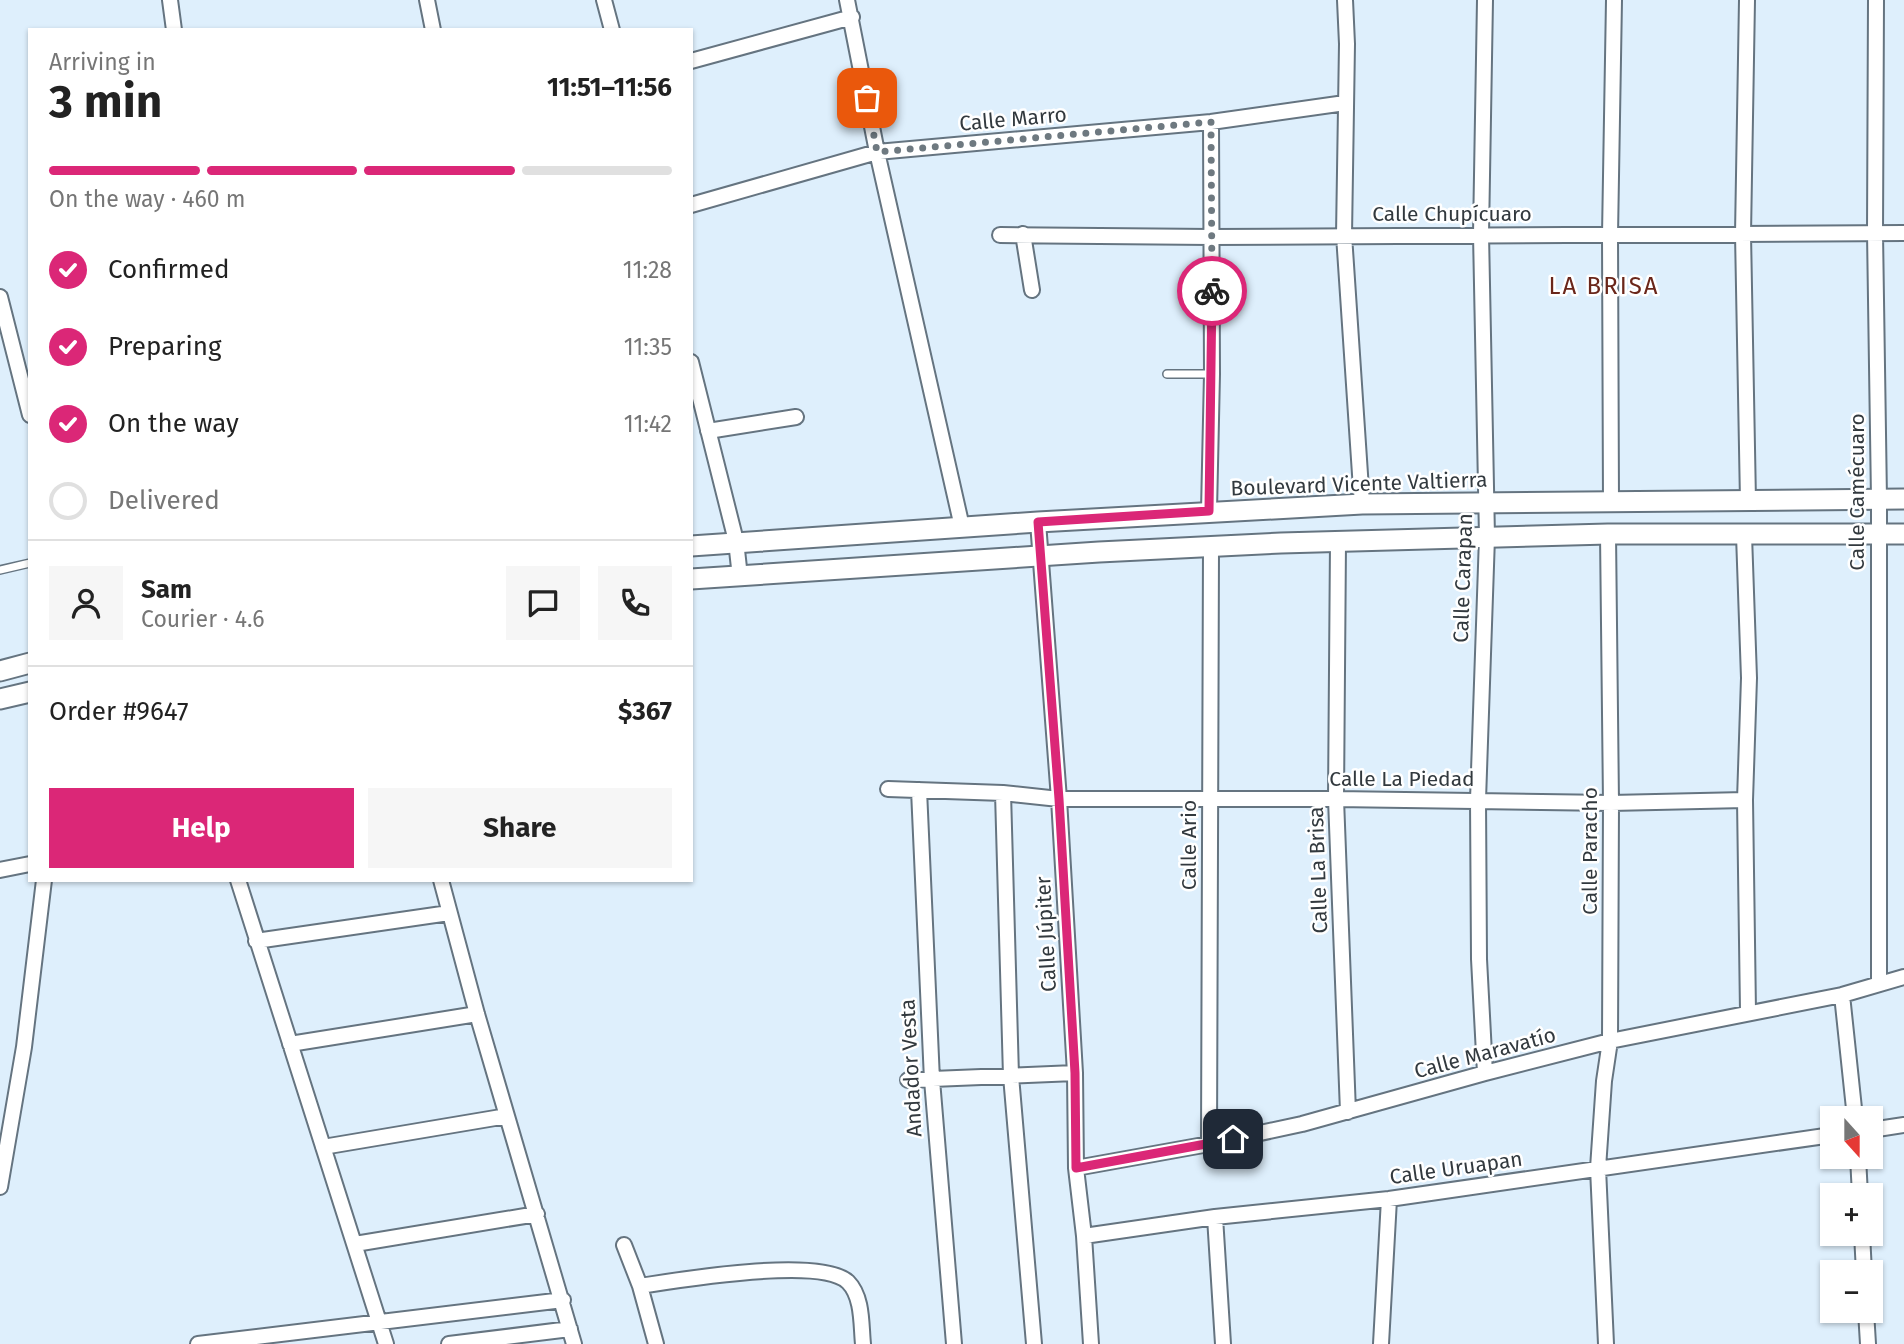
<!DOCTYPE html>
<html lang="en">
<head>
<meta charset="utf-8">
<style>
	:root { --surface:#fff; --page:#f6f6f6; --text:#222; --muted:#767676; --line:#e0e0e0; --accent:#db2777 }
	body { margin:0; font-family:"Fira Sans",sans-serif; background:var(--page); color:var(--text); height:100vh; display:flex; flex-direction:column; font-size:26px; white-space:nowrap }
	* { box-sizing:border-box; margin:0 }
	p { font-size:23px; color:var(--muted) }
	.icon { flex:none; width:38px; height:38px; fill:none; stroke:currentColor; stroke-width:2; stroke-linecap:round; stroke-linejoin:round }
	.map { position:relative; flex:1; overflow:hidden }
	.panel { position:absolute; left:28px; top:28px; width:665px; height:854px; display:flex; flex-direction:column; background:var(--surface); border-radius:0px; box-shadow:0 2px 5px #0004 }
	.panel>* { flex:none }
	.needle { width:46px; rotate:159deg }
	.tools { position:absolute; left:1820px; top:1106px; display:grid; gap:14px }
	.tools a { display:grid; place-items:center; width:63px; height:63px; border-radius:0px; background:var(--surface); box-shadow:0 2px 5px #0004; font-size:35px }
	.pin { position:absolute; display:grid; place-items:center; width:60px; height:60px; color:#fff; margin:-30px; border-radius:14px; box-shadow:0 4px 10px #0006 }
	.courier { position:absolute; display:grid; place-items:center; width:70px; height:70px; margin:-35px; border:5px solid #db2777; border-radius:50%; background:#fff; color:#222; box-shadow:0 2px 9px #0007 }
	.overview em { font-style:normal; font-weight:700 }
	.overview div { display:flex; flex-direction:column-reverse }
	.overview { display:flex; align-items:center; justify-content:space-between; height:119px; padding:0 21px }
	h1 { font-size:46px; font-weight:700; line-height:52px }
	.bar { display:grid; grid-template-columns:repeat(4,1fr); gap:10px 7px; align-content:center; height:84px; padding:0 21px }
	.bar i { height:9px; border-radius:5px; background:var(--line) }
	.bar .active { background:var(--accent) }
	.bar p { grid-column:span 4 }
	.line { display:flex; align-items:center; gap:18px; padding:0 21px; border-top:2px solid var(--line) }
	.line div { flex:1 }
	.round { display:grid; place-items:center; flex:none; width:74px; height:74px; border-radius:0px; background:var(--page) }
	ol { padding:0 21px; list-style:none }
	li { display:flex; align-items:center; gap:21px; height:77px }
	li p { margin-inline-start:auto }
	li .icon { padding:7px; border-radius:50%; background:var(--accent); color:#fff; stroke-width:4 }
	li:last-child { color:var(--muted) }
	li i { width:38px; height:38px; border:4px solid var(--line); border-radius:50% }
	.cta { display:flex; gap:14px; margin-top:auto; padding:14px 21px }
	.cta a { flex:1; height:80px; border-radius:0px; background:var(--accent); color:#fff; font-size:28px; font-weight:700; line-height:80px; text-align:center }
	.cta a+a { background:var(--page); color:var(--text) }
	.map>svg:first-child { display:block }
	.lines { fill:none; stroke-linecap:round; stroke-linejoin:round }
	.service-casing { stroke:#657480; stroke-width:10 }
	.minor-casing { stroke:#657480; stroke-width:18 }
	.secondary-casing { stroke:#657480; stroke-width:23 }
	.service { stroke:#fff; stroke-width:7 }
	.minor { stroke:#fff; stroke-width:14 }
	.secondary { stroke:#fff; stroke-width:19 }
	.done { stroke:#6e7980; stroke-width:7; stroke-dasharray:0 12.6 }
	.route { stroke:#db2777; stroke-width:9 }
	.labels { text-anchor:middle; stroke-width:5; stroke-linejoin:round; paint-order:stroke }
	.street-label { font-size:21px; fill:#32393e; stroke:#fff }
	.quarter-label { font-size:24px; letter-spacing:2px; fill:#6a261a; stroke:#fff }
</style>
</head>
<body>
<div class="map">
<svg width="1904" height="1344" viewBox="0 0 1904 1344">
	<rect width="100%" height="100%" fill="#deeffc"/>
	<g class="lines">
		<g class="service-casing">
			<path id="service" d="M1167 374H1212
				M0 570 30 563"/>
		</g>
		<g class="minor-casing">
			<path id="minor" d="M170 0 174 30
				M427 0 433 30
				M604 0 612 30
				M847 0 877 152 962 527
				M1345 0 1347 44 1344 235 1362 504
				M1747 0 1743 234 1748 501
				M1876 0 1875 233 1879 499V984
				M691 61 852 17
				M691 205 877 152 1211 122 1345 103
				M1023 234 1032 290
				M1000 235 1211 237 1904 233
				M0 297 30 415
				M691 362 736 541 740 577
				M708 431 796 417
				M1611 503 1610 235 1614 0
				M1209 511 1212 374 1211 122
				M1038 522 1059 799 1075 1073 1076 1168 1084 1236 1091 1344
				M1744 535 1749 678 1745 800 1748 1012
				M1338 542 1336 799 1348 1112
				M888 789 1003 793 1059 799H1336L1611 803 1745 800
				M919 790 932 1080 954 1344
				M1003 793 1011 1076 1034 1344
				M0 870 30 864
				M238 880 386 1344
				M441 880 477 1014 574 1344
				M256 941 449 913
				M1842 995 1855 1118
				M290 1044 477 1014
				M1485 1073 1479 959 1478 800 1487 537 1481 234 1485 0
				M908 1080 1075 1073
				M1871 1130 1904 1125
				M1209 1144 1211 547
				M323 1147 507 1116
				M1858 1157 1860 1195
				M1076 1168 1209 1144 1302 1124 1485 1073 1610 1041 1842 995 1904 977
				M0 1187 24 1047 44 880
				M1215 1217 1223 1344
				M1862 1234 1864 1272
				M1084 1236 1215 1217 1389 1199 1832 1135
				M355 1244 537 1214
				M624 1245 640 1286 656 1344
				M640 1286C679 1280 820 1256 848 1282 863 1297 861 1325 863 1344
				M1866 1311 1868 1344
				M198 1344 563 1300
				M449 1344 570 1329
				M1381 1344 1389 1199
				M1606 1344 1598 1168 1604 1081 1610 1041 1611 803 1608 534"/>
		</g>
		<g class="secondary-casing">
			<path id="secondary" d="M691 546 1038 522 1362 504 1904 499
				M691 579 1099 552 1281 543 1608 534H1904
				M0 671 30 663
				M0 699 30 692"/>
		</g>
		<use href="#service" class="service"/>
		<use href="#minor" class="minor"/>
		<use href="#secondary" class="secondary"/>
	</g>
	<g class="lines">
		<path class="done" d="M867 98 877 152 1211 122 1212 291"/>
		<path class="route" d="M1212 291 1209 511 1038 522 1059 799 1075 1073 1076 1168 1233 1139"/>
	</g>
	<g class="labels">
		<g class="street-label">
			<text transform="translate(1013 119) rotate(-5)" y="7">Calle Marro</text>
			<text x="1452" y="221">Calle Chupícuaro</text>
			<text transform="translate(1359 484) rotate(-2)" y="7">Boulevard Vicente Valtierra</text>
			<text transform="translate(1857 492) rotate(-90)" y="7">Calle Camécuaro</text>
			<text transform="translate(1463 578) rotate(-88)" y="7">Calle Carapan</text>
			<text x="1402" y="786">Calle La Piedad</text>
			<text transform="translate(1189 845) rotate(-90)" y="7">Calle Ario</text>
			<text transform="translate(1590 851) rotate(-90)" y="7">Calle Paracho</text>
			<text transform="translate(1318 870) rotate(-92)" y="7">Calle La Brisa</text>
			<text transform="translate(1046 934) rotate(-93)" y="7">Calle Júpiter</text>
			<text transform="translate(1485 1053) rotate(-15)" y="7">Calle Maravatío</text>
			<text transform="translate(911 1068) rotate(-93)" y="7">Andador Vesta</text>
			<text transform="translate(1456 1168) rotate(-8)" y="7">Calle Uruapan</text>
		</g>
		<g class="quarter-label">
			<text x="1604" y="294">LA BRISA</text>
		</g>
	</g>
</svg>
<div class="tools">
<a><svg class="needle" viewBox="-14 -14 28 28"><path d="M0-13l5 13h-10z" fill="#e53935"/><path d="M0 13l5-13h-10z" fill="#767676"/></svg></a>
<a>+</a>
<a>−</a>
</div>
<div class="pin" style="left:867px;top:98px;background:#ea580c"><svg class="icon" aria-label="bag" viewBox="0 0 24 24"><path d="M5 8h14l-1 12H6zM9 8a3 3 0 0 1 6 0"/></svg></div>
<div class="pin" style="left:1233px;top:1139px;background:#1f2937"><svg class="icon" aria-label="home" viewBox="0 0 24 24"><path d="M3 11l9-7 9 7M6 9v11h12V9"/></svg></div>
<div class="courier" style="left:1212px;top:291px"><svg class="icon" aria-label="bike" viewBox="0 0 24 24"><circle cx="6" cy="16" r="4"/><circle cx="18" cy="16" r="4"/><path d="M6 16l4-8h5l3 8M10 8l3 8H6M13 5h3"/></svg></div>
<section class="panel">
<div class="overview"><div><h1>3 min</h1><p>Arriving in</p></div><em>11:51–11:56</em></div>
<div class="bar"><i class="active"></i><i class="active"></i><i class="active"></i><i></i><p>On the way · 460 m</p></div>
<ol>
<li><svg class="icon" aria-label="check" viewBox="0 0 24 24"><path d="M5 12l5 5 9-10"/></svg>Confirmed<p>11:28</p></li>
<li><svg class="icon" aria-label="check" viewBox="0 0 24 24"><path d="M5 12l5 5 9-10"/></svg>Preparing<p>11:35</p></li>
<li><svg class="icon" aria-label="check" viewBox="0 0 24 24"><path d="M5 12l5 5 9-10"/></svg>On the way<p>11:42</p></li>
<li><i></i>Delivered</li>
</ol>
<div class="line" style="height:126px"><a class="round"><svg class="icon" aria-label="person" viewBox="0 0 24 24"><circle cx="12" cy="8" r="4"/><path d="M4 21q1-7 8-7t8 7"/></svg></a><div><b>Sam</b><p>Courier · 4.6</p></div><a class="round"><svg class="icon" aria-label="chat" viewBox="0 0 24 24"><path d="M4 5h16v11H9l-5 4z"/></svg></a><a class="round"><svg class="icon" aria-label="phone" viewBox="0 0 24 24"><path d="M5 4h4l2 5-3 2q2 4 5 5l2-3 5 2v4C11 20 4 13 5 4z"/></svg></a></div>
<div class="line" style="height:91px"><div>Order #9647</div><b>$367</b></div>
<div class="cta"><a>Help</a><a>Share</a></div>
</section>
</div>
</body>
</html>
